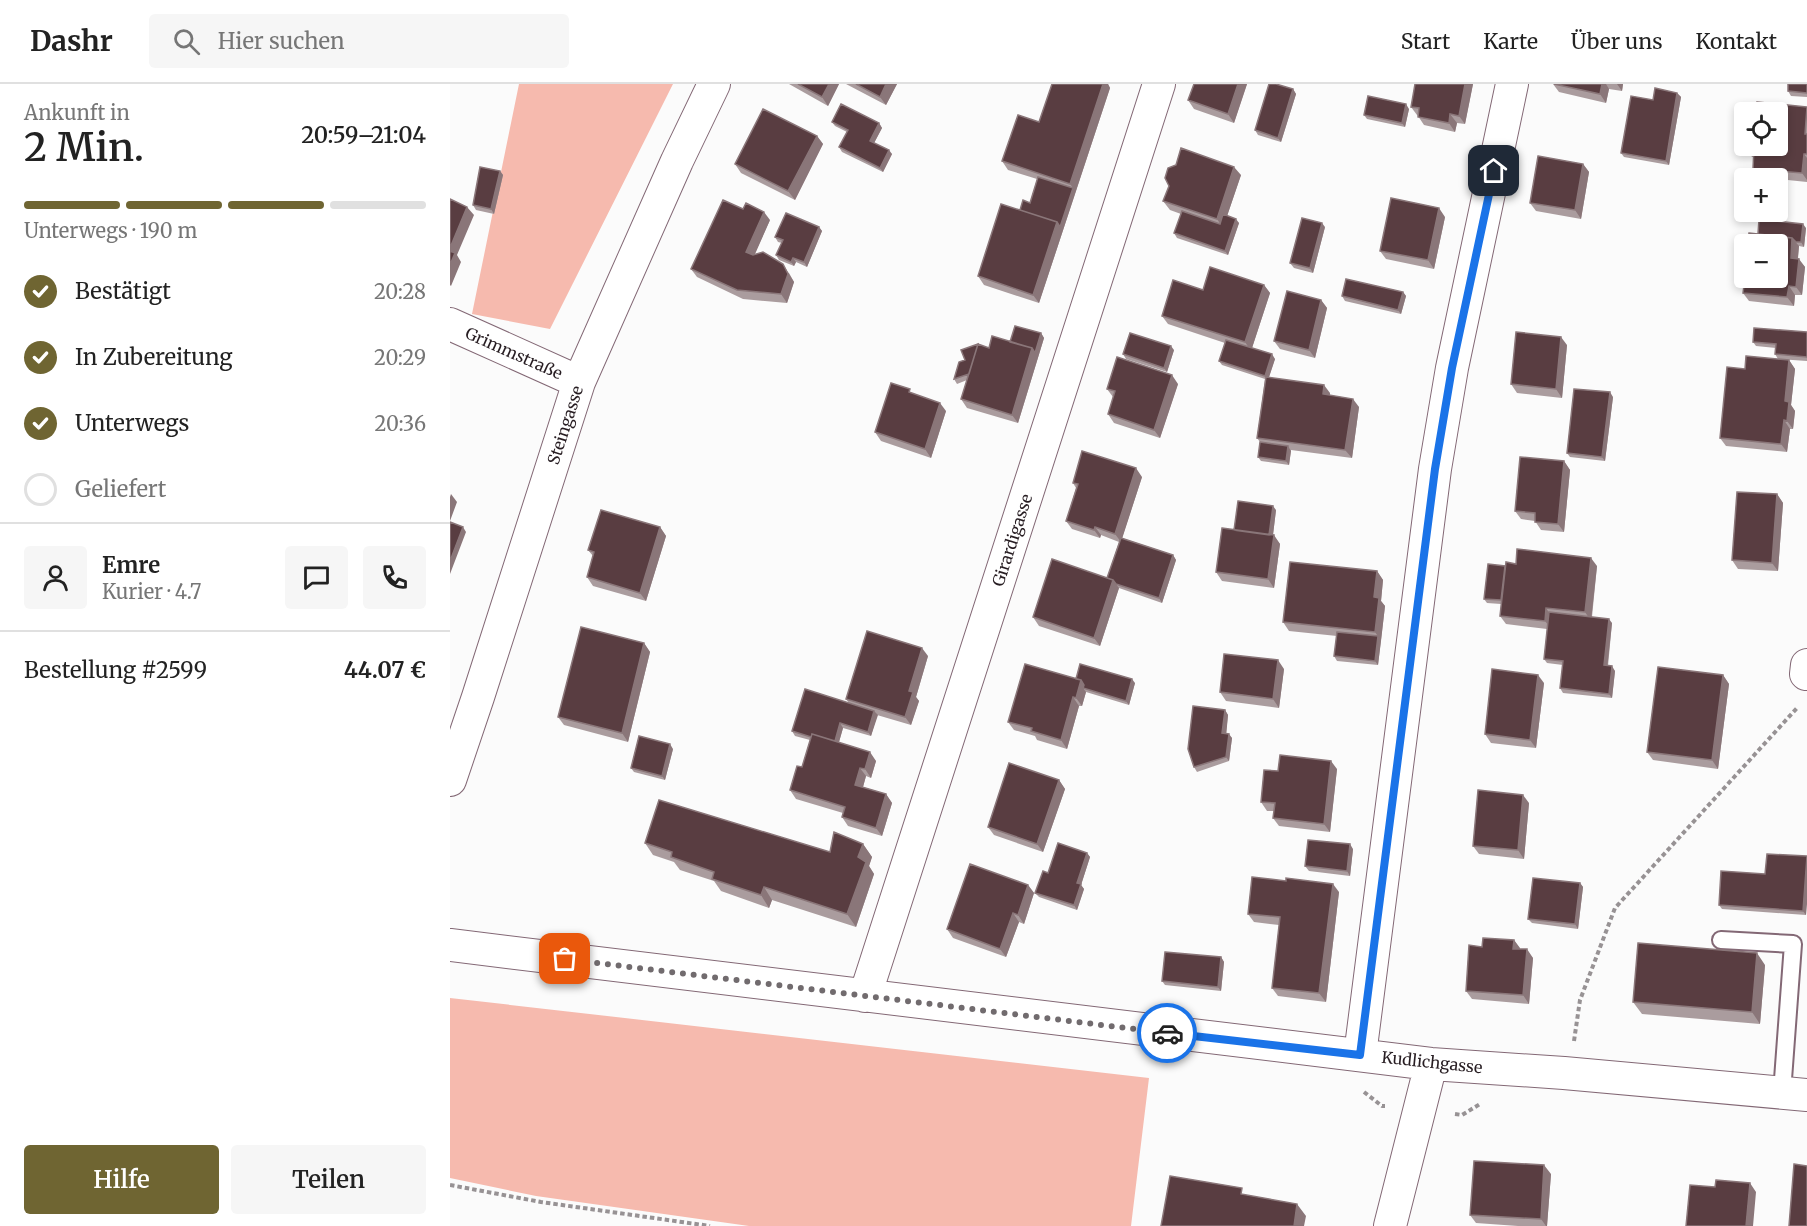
<!DOCTYPE html>
<html lang="de">
<head>
<meta charset="utf-8">
<style>
	:root { --surface:#fff; --page:#f6f6f6; --text:#222; --muted:#767676; --line:#e0e0e0; --accent:#6f6532 }
	body { margin:0; font-family:Merriweather,serif; background:var(--page); color:var(--text); height:100vh; display:flex; flex-direction:column; font-size:22px; white-space:nowrap }
	* { box-sizing:border-box; margin:0 }
	p { font-size:20px; color:var(--muted) }
	.icon { flex:none; width:33px; height:33px; fill:none; stroke:currentColor; stroke-width:2; stroke-linecap:round; stroke-linejoin:round }
	.map { position:relative; flex:1; overflow:hidden }
	.sheet { display:flex; flex-direction:column; background:var(--surface); width:450px }
	.sheet>* { flex:none }
	.fabs { position:absolute; left:1284px; top:18px; display:grid; gap:12px }
	.fabs a { display:grid; place-items:center; width:54px; height:54px; border-radius:6px; background:var(--surface); box-shadow:0 3px 9px #0003; font-size:30px }
	.pin { position:absolute; display:grid; place-items:center; width:51px; height:51px; color:#fff; margin:-26px; border-radius:12px; box-shadow:0 3px 9px #0006 }
	.courier { position:absolute; display:grid; place-items:center; width:60px; height:60px; margin:-30px; border:4px solid #1a73e8; border-radius:50%; background:#fff; color:#222; box-shadow:0 2px 8px #0007 }
	.summary em { font-style:normal; font-weight:600 }
	.summary div { display:flex; flex-direction:column-reverse }
	.summary { display:flex; align-items:center; justify-content:space-between; height:102px; padding:0 24px }
	h1 { font-size:39px; font-weight:600; line-height:45px }
	.bar { display:grid; grid-template-columns:repeat(4,1fr); gap:9px 6px; align-content:center; height:72px; padding:0 24px }
	.bar i { height:8px; border-radius:4px; background:var(--line) }
	.bar .selected { background:var(--accent) }
	.bar p { grid-column:span 4 }
	.line { display:flex; align-items:center; gap:15px; padding:0 24px; border-top:2px solid var(--line) }
	.line div { flex:1 }
	.round { display:grid; place-items:center; flex:none; width:63px; height:63px; border-radius:6px; background:var(--page) }
	ol { padding:0 24px; list-style:none }
	li { display:flex; align-items:center; gap:18px; height:66px }
	li p { margin-inline-start:auto }
	li .icon { padding:6px; border-radius:50%; background:var(--accent); color:#fff; stroke-width:4 }
	li:last-child { color:var(--muted) }
	li i { width:33px; height:33px; border:3px solid var(--line); border-radius:50% }
	.primary-button { display:flex; gap:12px; margin-top:auto; padding:12px 24px }
	.primary-button a { flex:1; height:69px; border-radius:6px; background:var(--accent); color:#fff; font-size:24px; font-weight:600; line-height:69px; text-align:center }
	.primary-button a+a { background:var(--page); color:var(--text) }
	header { display:flex; align-items:center; gap:36px; box-sizing:border-box; height:84px; padding:0 30px; background:var(--surface); border-bottom:2px solid var(--line) }
	header strong { font-size:28px }
	nav { display:flex; gap:33px; margin-inline-start:auto; font-size:21px }
	.search { width:420px; height:54px; background:var(--page); display:flex; align-items:center; gap:15px; box-sizing:border-box; padding:0 21px; border-radius:6px; color:var(--muted); font-size:22px }
	main { display:flex; flex:1; min-height:0 }
	.map>svg:first-child { display:block }
	.green { fill:#f6baae }
	.lines { fill:none; stroke-linecap:round; stroke-linejoin:round }
	.lane-casing { stroke:#836875; stroke-width:20 }
	.street-casing { stroke:#836875; stroke-width:34 }
	.path { stroke:#979294; stroke-width:4; stroke-dasharray:4.5 3; stroke-linecap:butt }
	.lane { stroke:#fff; stroke-width:16 }
	.street { stroke:#fff; stroke-width:32 }
	.wall { fill:#aa9c9e }
	.shaded-wall { fill:#8a7679 }
	.building { fill:#593d41; stroke:#8a7679; stroke-width:1.5 }
	.done { stroke:#716b6e; stroke-width:6; stroke-dasharray:0 10.8 }
	.route { stroke:#1a73e8; stroke-width:8 }
	.labels { text-anchor:middle; stroke-width:6; stroke-linejoin:round; paint-order:stroke }
	.street-label { font-size:16px; fill:#271d22; stroke:#fff }
</style>
</head>
<body>
<header>
<strong>Dashr</strong>
<div class="search"><svg class="icon" aria-label="search" viewBox="0 0 24 24"><circle cx="10" cy="10" r="6"/><path d="M15 15l6 6"/></svg>Hier suchen</div>
<nav><a>Start</a><a>Karte</a><a>Über uns</a><a>Kontakt</a></nav>
</header>
<main>
<section class="sheet">
<div class="summary"><div><h1>2 Min.</h1><p>Ankunft in</p></div><em>20:59–21:04</em></div>
<div class="bar"><i class="selected"></i><i class="selected"></i><i class="selected"></i><i></i><p>Unterwegs · 190 m</p></div>
<ol>
<li><svg class="icon" aria-label="check" viewBox="0 0 24 24"><path d="M5 12l5 5 9-10"/></svg>Bestätigt<p>20:28</p></li>
<li><svg class="icon" aria-label="check" viewBox="0 0 24 24"><path d="M5 12l5 5 9-10"/></svg>In Zubereitung<p>20:29</p></li>
<li><svg class="icon" aria-label="check" viewBox="0 0 24 24"><path d="M5 12l5 5 9-10"/></svg>Unterwegs<p>20:36</p></li>
<li><i></i>Geliefert</li>
</ol>
<div class="line" style="height:108px"><a class="round"><svg class="icon" aria-label="person" viewBox="0 0 24 24"><circle cx="12" cy="8" r="4"/><path d="M4 21q1-7 8-7t8 7"/></svg></a><div><b>Emre</b><p>Kurier · 4.7</p></div><a class="round"><svg class="icon" aria-label="chat" viewBox="0 0 24 24"><path d="M4 5h16v11H9l-5 4z"/></svg></a><a class="round"><svg class="icon" aria-label="phone" viewBox="0 0 24 24"><path d="M5 4h4l2 5-3 2q2 4 5 5l2-3 5 2v4C11 20 4 13 5 4z"/></svg></a></div>
<div class="line" style="height:78px"><div>Bestellung #2599</div><b>44.07 €</b></div>
<div class="primary-button"><a>Hilfe</a><a>Teilen</a></div>
</section>
<div class="map">
<svg width="1357" height="1142" viewBox="0 0 1357 1142">
	<rect width="100%" height="100%" fill="#fbfbfb"/>
	<path class="green" d="M69 0H223L100 245 22 230Z
		M0 914 699 994 681 1142H299L86 1112 0 1094Z"/>
	<g class="lines">
		<g class="lane-casing">
			<path id="lane" d="M1271 856 1343 860 1332 1009"/>
		</g>
		<g class="street-casing">
			<path id="street" d="M0 240 129 298
				M1356 590 1357 581
				M0 696 28 613 129 298 227 77 264 0
				M0 861 981 980 1114 989 1357 1011
				M415 912 709 0
				M910 971 985 385 1002 284 1062 0
				M940 1142 981 980"/>
		</g>
		<path class="path" d="M1124 957 1130 916 1165 824 1347 624
			M914 1008 932 1022H935
			M1005 1030 1012 1031 1030 1020
			M0 1101 91 1118 260 1142"/>
		<use href="#lane" class="lane"/>
		<use href="#street" class="street"/>
	</g>
	<path class="wall" d="M339 0H389L378 22Z
		M396 0H447L436 21Z
		M602 0H658L660 4 589 219 534 201 528 192 570 126 580 119 587 95 558 86 552 77 589 38Z
		M797 0 784 39 744 25 738 16Z
		M1023 0 1015 40 1007 39 1005 48 974 41 968 32 967 31 961 23Z
		M1103 0H1173L1172 7 1159 5 1156 19 1109 8Z
		M1357 0V13L1341 12 1338 7Z
		M843 5 846 10 831 58 808 51 805 46Z
		M1227 9 1231 13 1219 81 1174 73 1171 69 1203 16Z
		M1357 23V98L1328 95V94H1309L1303 85 1304 73H1302L1296 64Z
		M959 25 955 43 917 35 914 31Z
		M382 38 429 39 432 44 424 59 442 70 433 88 392 68 389 63 397 48 385 42Z
		M367 52 373 60 345 116 291 89 285 80Z
		M1133 80 1139 88 1131 135 1086 127 1080 119Z
		M50 87 53 91 44 130 26 126 23 121Z
		M791 91 777 132 789 139 778 171 727 154 724 149 731 130 720 126 713 117Z
		M995 133 984 185 936 175 930 167Z
		M320 136 304 171 339 189 344 198 337 219 293 215 247 193 241 185Z
		M369 143 372 147 357 183 346 178 344 182 329 176 326 171 332 159 328 158 325 153Z
		M875 143 863 189 844 184 840 179Z
		M1356 144 1354 163 1349 162 1348 175 1355 183 1352 211H1345L1344 222 1299 217 1293 209 1308 150Z
		M814 201 820 209 802 264 825 275 819 293 880 309V311L909 323 902 374 841 366 839 381 811 377 808 373 810 358 807 354 815 295 772 281 769 277 775 259 718 240 712 232 753 206Z
		M953 208 956 212 951 230 895 217 892 212Z
		M871 216 877 224 865 274 830 265 824 257Z
		M1357 248V277L1328 275 1325 270 1326 264 1306 262 1303 258Z
		M591 249 594 254 568 339 517 324 511 315 517 296 507 300 504 295 515 276 530 261 539 264Z
		M1117 261 1112 314 1067 309 1061 300Z
		M724 266 717 288 676 275 673 270Z
		M1339 276 1345 285 1341 321 1345 327 1343 345H1340L1337 368 1276 362 1270 354 1295 285Z
		M728 300 710 354 664 339 658 330 663 313 657 305Z
		M1163 313 1155 377 1120 373 1117 369Z
		M496 327 481 374 431 357 425 348Z
		M1114 377 1120 386 1114 448 1091 446 1085 437 1071 435 1065 427Z
		M692 393 672 454 723 471 726 476 712 519 669 504 650 562 589 542 583 533 657 494 669 458 651 451 650 454 622 445 616 437 626 404 623 399Z
		M1327 410 1333 419 1328 487 1288 485 1282 476Z
		M826 426 823 451 830 460 824 504 772 497 766 488 784 446Z
		M210 443 216 452 196 517 143 502 137 493 143 472 138 466Z
		M1066 480 1147 482 1142 533 1162 539 1158 582 1165 587 1162 614 1113 609 1110 604 1113 581 1097 579 1094 575 1097 545 1056 540 1050 532 1051 520 1037 519 1034 515 1055 482Z
		M927 487 933 496 931 517 935 522 928 581 887 577 884 572 887 552 839 547 833 538Z
		M194 559 200 568 178 658 114 641 108 633Z
		M478 572 466 613 469 617 461 641 427 631 421 652 393 644 389 658 426 677 421 694 416 692 413 703 436 710 442 719 432 752 398 742 392 733 393 729 346 715 340 706 352 683 360 656 345 652 342 647 399 619 396 615Z
		M834 585 829 624 776 617 770 608Z
		M1273 591 1279 600 1268 685 1203 676 1197 668Z
		M626 595 685 599 679 621 636 608 632 622H629L617 665 587 656 585 652 564 646 558 638Z
		M1094 599 1086 664 1041 659 1035 650Z
		M775 626 778 631 776 649 782 654 779 677 747 688 744 683Z
		M223 665 215 696 184 688 181 684Z
		M887 685 880 748 829 742 823 734 824 727H817L811 718 828 687Z
		M609 696 615 705 593 768 544 751 538 743Z
		M1079 719 1074 775 1029 770 1023 762Z
		M195 759 380 768 413 760 422 773 419 782 424 790 406 843 322 816 319 824 271 807 264 797 230 786 224 778 203 771Z
		M903 765 900 792 859 787 855 782Z
		M637 769 640 773 631 801 634 805 627 826 589 813 585 809 598 789Z
		M1357 773 1356 831 1272 825 1269 821 1315 790Z
		M1130 799 1133 803 1128 845 1082 839 1078 835Z
		M578 801 584 809 574 840 569 838 556 873 503 854 497 845Z
		M889 808 876 918 828 912 822 904 829 841 804 838 798 830Z
		M1064 856 1070 865 1083 874 1079 920 1022 915 1016 907 1032 863Z
		M771 873 774 878 771 907 715 901 712 897Z
		M1315 881 1310 940 1192 930 1183 918Z
		M1101 1090 1097 1142H1068L1026 1139 1020 1131Z"/>
	<path class="shaded-wall" d="M379 0H389L378 22 372 13Z
		M436 0H447L436 21 430 13Z
		M653 0H658L660 4 589 219 583 211 607 138 623 104 620 100Z
		M788 0H797L784 39 778 30Z
		M1015 0H1023L1015 40 1009 32Z
		M1152 0H1156L1159 5 1156 19 1150 10Z
		M1167 0H1173L1172 7Z
		M843 5 846 10 831 58 828 54Z
		M1227 9 1231 13 1219 81 1216 77Z
		M956 20 959 25 955 43 952 39Z
		M1000 30 1007 39 1005 48 999 39Z
		M429 39 432 44 423 61 420 57Z
		M367 52 373 60 345 116 338 107Z
		M439 66 442 70 433 88 430 84Z
		M1354 70 1357 74V96L1352 89Z
		M1133 80 1139 88 1131 135 1125 126Z
		M784 83 791 91 773 144 767 135Z
		M50 87 53 91 44 130 41 125Z
		M17 123 24 131 7 171 11 178 1 202 0 201V164Z
		M989 124 995 133 984 185 978 176Z
		M314 128 320 136 302 177 296 168Z
		M786 135 789 139 778 171 775 167Z
		M872 139 875 143 863 189 860 184Z
		M1353 140 1356 144 1354 163 1351 158Z
		M369 143 372 147 357 183 354 178Z
		M1342 154 1349 162 1347 182 1341 174Z
		M343 174 346 178 344 182 341 178Z
		M1349 175 1355 183 1352 211 1346 203Z
		M333 180 344 198 337 219 331 210Z
		M814 201 820 209 801 267 795 258Z
		M1339 202 1345 211 1344 222 1337 213Z
		M953 208 956 212 951 230 948 226Z
		M871 216 877 224 865 274 859 266Z
		M591 249 594 254 568 339 562 331 582 264Z
		M1111 253 1117 261 1112 314 1106 305Z
		M721 262 724 266 717 288 714 284Z
		M822 270 825 275 818 296 815 292Z
		M1339 276 1345 285 1341 321 1345 327 1343 345 1337 337 1335 317Z
		M722 291 728 300 710 354 704 346Z
		M874 301 880 309 879 319 873 310Z
		M1160 308 1163 313 1155 377 1152 373Z
		M903 315 909 323 902 374 895 366Z
		M490 319 496 327 481 374 475 365Z
		M1334 336 1340 345 1337 368 1331 360Z
		M838 362 841 367 839 381 836 377Z
		M1114 377 1120 386 1114 448 1108 440Z
		M686 384 692 393 671 458 665 450Z
		M1 410 7 418 0 437V413Z
		M1327 410 1333 419 1328 487 1322 479Z
		M823 422 826 426 822 459 818 454Z
		M13 443 16 448 0 490V477Z
		M210 443 216 452 196 517 190 509Z
		M645 443 651 451 650 454 644 446Z
		M824 451 830 460 824 504 818 495Z
		M723 471 726 476 712 519 709 514Z
		M1141 474 1147 482 1141 537 1135 528Z
		M927 487 933 496 931 517 935 522 931 557 925 548 924 513Z
		M663 496 669 504 650 562 644 554Z
		M1096 524 1102 533 1101 545 1095 537Z
		M1159 535 1162 539 1157 586 1154 581Z
		M928 552 931 557 928 581 925 577Z
		M194 559 200 568 178 658 172 649Z
		M472 564 478 572 466 613 469 617 461 641 455 633 459 607Z
		M828 576 834 585 829 624 823 615Z
		M1162 582 1165 587 1162 614 1159 610Z
		M1088 591 1094 599 1086 664 1080 656Z
		M1273 591 1279 600 1268 685 1262 676Z
		M682 595 685 599 679 621 676 617Z
		M631 596 637 605 633 604 636 608 632 622 626 614Z
		M623 613 629 622 617 665 611 656Z
		M775 626 778 631 776 653 772 649Z
		M424 627 428 631 421 652 418 648Z
		M390 639 393 644 387 665 384 660Z
		M779 650 782 654 779 677 776 673Z
		M220 660 223 665 215 696 212 692Z
		M420 668 426 677 421 694 415 685Z
		M881 677 887 685 880 748 874 740Z
		M410 684 416 692 411 710 405 701Z
		M609 696 615 705 593 768 587 760Z
		M436 710 442 719 432 752 426 744Z
		M1073 711 1079 719 1074 775 1068 766Z
		M413 760 422 773 419 782 424 790 406 843 397 830 408 773Z
		M900 760 903 765 900 792 897 787Z
		M637 769 640 773 631 801 634 805 627 826 624 821 627 799Z
		M1357 773V820L1356 831 1353 827Z
		M1130 799 1133 803 1128 845 1125 840Z
		M883 800 889 808 876 918 869 909Z
		M578 801 584 809 574 840 568 831Z
		M314 803 322 816 319 824 311 811Z
		M563 829 569 838 556 873 550 865Z
		M1064 856 1070 864 1069 873 1063 865Z
		M1077 865 1083 874 1079 920 1073 911Z
		M1307 869 1315 881 1310 940 1302 928Z
		M771 873 774 878 771 907 768 903Z
		M1094 1081 1101 1090 1097 1142H1096L1091 1135Z
		M1300 1099 1306 1108 1303 1142H1296Z
		M847 1120 856 1132 854 1142H844Z"/>
	<path class="building" d="M348 0H379L372 13Z
		M406 0H436L430 13Z
		M602 0H653L620 100 552 77 568 31 589 38Z
		M744 0H788L778 30 738 16Z
		M819 0H826L843 5 828 54 805 46Z
		M965 0H1015L1009 32 1000 30 999 39 968 33 969 24 961 23Z
		M1104 0H1152L1150 10Z
		M1338 0H1357V9L1338 7Z
		M1205 4 1227 9 1216 77 1171 69 1181 12 1203 16Z
		M918 12 956 20 952 39 914 31Z
		M1307 18 1357 23 1355 50H1357V70H1354L1352 89 1303 85 1304 64H1296V62H1328V28H1307Z
		M391 20 429 39 420 57 439 66 430 84 389 63 398 46 382 38Z
		M313 25 367 52 338 107 285 80Z
		M731 64 784 83 767 135 713 117 719 102 715 94 718 84 726 81Z
		M1088 72 1133 80 1125 126 1080 119Z
		M30 83 50 87 41 125 23 121Z
		M588 93 623 104 610 143 607 138 570 126 573 116 580 119Z
		M941 114 989 124 978 176 930 167Z
		M0 115 17 123 0 164Z
		M273 116 293 125 296 119 314 128 296 168 303 171 313 168 333 180 338 190 331 210 287 206 241 185Z
		M551 120 607 138 583 211 528 192Z
		M732 127 770 140 773 130 786 135 775 167 724 149Z
		M336 129 369 143 354 178 343 174 341 178 326 171 333 156 325 153Z
		M852 134 872 139 860 184 840 179Z
		M1309 135 1353 140 1351 158H1346L1342 154 1308 150Z
		M1299 149 1342 154 1341 174 1349 175 1346 203 1339 202 1337 213 1293 209 1295 194H1328V160H1298Z
		M0 167 5 169 0 181Z
		M760 183 814 201 795 258 712 232 723 196 753 206Z
		M896 195 953 208 948 226 892 212Z
		M837 207 871 216 859 266 824 257Z
		M565 242 591 249 585 269 582 264 560 258Z
		M1304 244 1357 248V273L1325 270 1326 260 1303 258Z
		M1066 248 1111 253 1106 305 1061 300Z
		M680 249 721 262 714 284 673 270Z
		M542 252 582 264 562 331 511 315 528 260 539 264Z
		M776 256 822 270 815 292 769 277Z
		M528 260 519 290 504 295 509 278 515 276 511 266Z
		M1296 272 1339 276 1335 317 1339 318 1337 337 1334 336 1331 360 1270 354 1277 283 1295 285Z
		M667 273 722 291 704 346 658 330 665 307 657 305Z
		M816 293 874 301 873 310 903 315 895 366 807 354Z
		M441 299 460 305 459 308 490 319 475 365 425 348Z
		M1124 305 1160 308 1152 373 1117 369Z
		M810 358 838 362 836 377 808 373Z
		M632 367 686 384 665 450 645 443 644 446 616 437 628 400 623 399Z
		M1070 373 1114 377 1108 440 1085 438V429L1065 427Z
		M1287 408 1327 410 1322 479 1282 476Z
		M788 417 823 422 819 451 784 446Z
		M151 426 210 443 190 509 137 493 144 468 138 466Z
		M0 438 13 443 0 477Z
		M772 444 824 451 818 495 766 488Z
		M671 454 723 471 709 514 666 500 663 496 657 494Z
		M1067 465 1141 474 1135 528 1096 524 1095 537 1050 532 1056 478 1066 480Z
		M602 475 663 496 644 554 583 533Z
		M840 478 927 487 924 513 929 514 925 548 833 538Z
		M1038 480 1055 482 1051 516 1034 515Z
		M1099 528 1159 535 1154 581 1162 582 1159 610 1110 604 1113 577 1094 575Z
		M131 543 194 559 172 649 108 633Z
		M417 547 472 564 459 607 463 608 455 633 396 615Z
		M887 548 928 552 925 577 884 572Z
		M774 570 828 576 823 615 770 608Z
		M575 580 631 596 626 614 623 613 611 656 581 647 582 644 558 638Z
		M630 580 682 595 676 617 633 604 634 601 631 596 626 595Z
		M1208 583 1273 591 1262 676 1197 668Z
		M1042 585 1088 591 1080 656 1035 650Z
		M355 605 424 627 418 648 390 639 385 657 362 650 361 653 342 647Z
		M743 622 775 626 772 649 779 650 776 673 744 683 738 665Z
		M362 650 420 668 415 685 410 684 405 701 436 710 426 744 392 733 395 723 340 706 347 682 352 683Z
		M189 652 220 660 212 692 181 684Z
		M830 671 881 677 874 740 823 734 825 719 811 718 814 686 828 687Z
		M559 679 609 696 587 760 538 743Z
		M1028 706 1073 711 1068 766 1023 762Z
		M209 716 380 768 384 748 413 760 408 773 416 778 397 830 314 803 311 811 262 795 264 788 221 773 222 768 195 759Z
		M858 756 900 760 897 787 855 782Z
		M608 759 637 769 627 799 631 800 624 821 585 809 593 787 598 789Z
		M1317 770 1357 772 1353 827 1269 821 1271 787 1315 790Z
		M520 780 578 801 568 831 563 829 550 865 497 845Z
		M802 793 836 797V794L883 800 869 909 822 904 830 833 798 830Z
		M1083 794 1130 799 1125 840 1078 835Z
		M1033 854 1064 856 1063 865H1077L1073 911 1016 907 1019 861 1032 863Z
		M1188 859 1307 869 1302 928 1183 918Z
		M715 868 771 873 768 903 712 897Z
		M1024 1077 1094 1081 1091 1135 1020 1131Z
		M1344 1080 1357 1082V1142H1339Z
		M720 1092 792 1104 791 1110 847 1120 844 1142H711Z
		M1266 1096 1300 1099 1296 1142H1236L1240 1101 1265 1103Z"/>
	<g class="lines">
		<path class="done" d="M115 875 717 949"/>
		<path class="route" d="M717 949 910 971 985 385 1002 284 1044 87"/>
	</g>
	<g class="labels">
		<g class="street-label">
			<text transform="translate(64 269) rotate(24)" y="6">Grimmstraße</text>
			<text transform="translate(115 341) rotate(-72)" y="6">Steingasse</text>
			<text transform="translate(562 456) rotate(-72)" y="6">Girardigasse</text>
			<text transform="translate(982 978) rotate(6)" y="6">Kudlichgasse</text>
		</g>
	</g>
</svg>
<div class="fabs">
<a><svg class="icon" aria-label="locate" viewBox="0 0 24 24"><circle cx="12" cy="12" r="6"/><path d="M12 2v4M12 18v4M2 12h4M18 12h4"/></svg></a>
<a>+</a>
<a>−</a>
</div>
<div class="pin" style="left:115px;top:875px;background:#ea580c"><svg class="icon" aria-label="bag" viewBox="0 0 24 24"><path d="M5 8h14l-1 12H6zM9 8a3 3 0 0 1 6 0"/></svg></div>
<div class="pin" style="left:1044px;top:87px;background:#1f2937"><svg class="icon" aria-label="home" viewBox="0 0 24 24"><path d="M3 11l9-7 9 7M6 9v11h12V9"/></svg></div>
<div class="courier" style="left:717px;top:949px"><svg class="icon" aria-label="car" viewBox="0 0 24 24"><path d="M5 17H2v-5l4-1 3-4h7l3 4 3 1v5h-3M9 17h6M6 11h13"/><circle cx="7" cy="17" r="2"/><circle cx="17" cy="17" r="2"/></svg></div>
</div>
</main>
</body>
</html>
